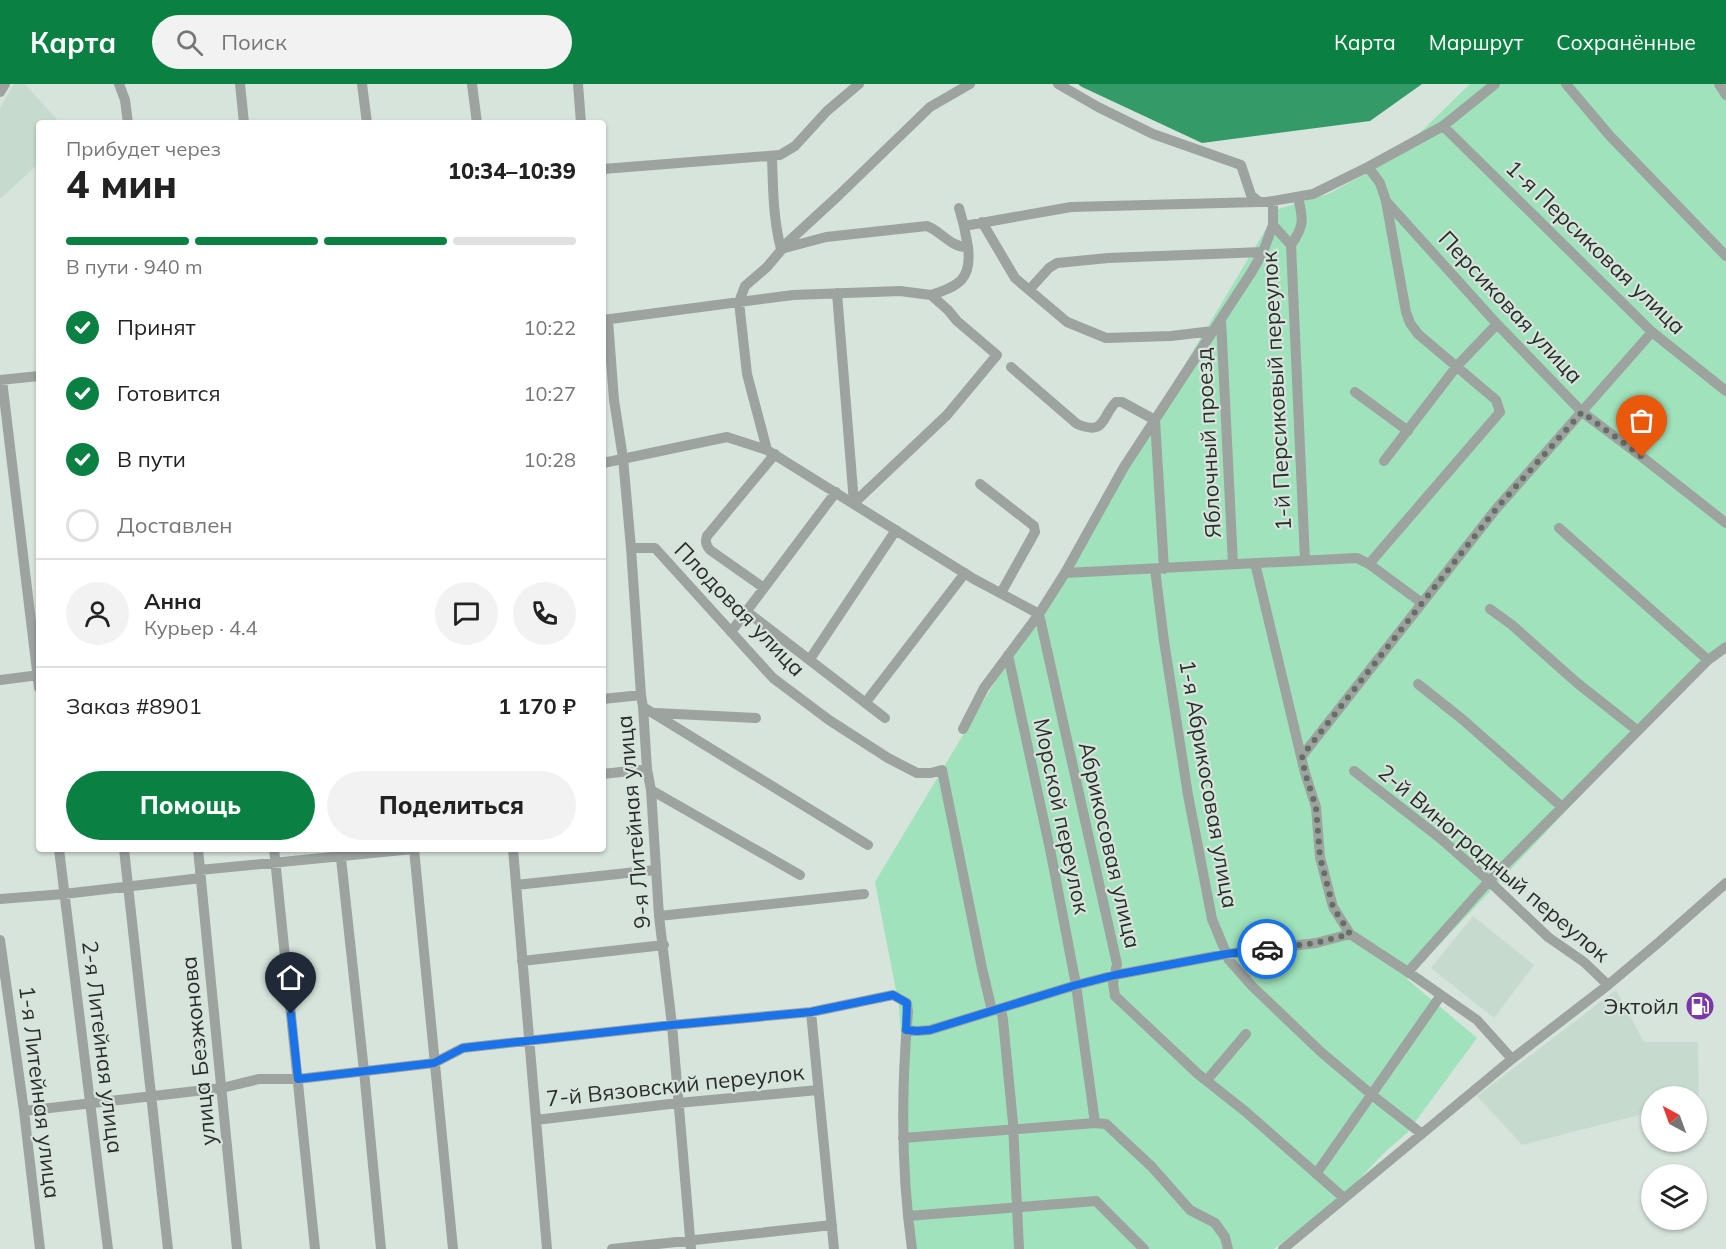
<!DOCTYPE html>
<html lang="ru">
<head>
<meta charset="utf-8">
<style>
	:root { --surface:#fff; --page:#f2f2f2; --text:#222; --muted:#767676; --line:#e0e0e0; --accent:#0b8043 }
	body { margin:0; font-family:Mulish,sans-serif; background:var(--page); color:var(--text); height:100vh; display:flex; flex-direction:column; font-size:22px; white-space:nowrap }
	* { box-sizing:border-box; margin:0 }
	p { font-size:20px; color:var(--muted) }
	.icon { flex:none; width:33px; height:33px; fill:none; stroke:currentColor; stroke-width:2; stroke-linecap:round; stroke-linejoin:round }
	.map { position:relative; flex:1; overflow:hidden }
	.details { position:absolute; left:36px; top:36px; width:570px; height:732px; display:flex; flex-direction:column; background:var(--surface); border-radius:6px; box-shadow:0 2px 4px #0004 }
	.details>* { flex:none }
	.needle { width:39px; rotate:319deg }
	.buttons { position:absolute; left:1641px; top:1002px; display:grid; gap:12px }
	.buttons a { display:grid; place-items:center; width:66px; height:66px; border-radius:50%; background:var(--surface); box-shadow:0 2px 4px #0004; font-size:30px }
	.pin { position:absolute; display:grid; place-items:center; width:51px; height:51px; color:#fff; margin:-62px -26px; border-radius:50% 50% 50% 0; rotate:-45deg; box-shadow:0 0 6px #0007 }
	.pin .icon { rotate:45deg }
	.courier { position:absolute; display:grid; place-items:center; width:60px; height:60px; margin:-30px; border:4px solid #1a73e8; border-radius:50%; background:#fff; color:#222; box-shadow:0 2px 8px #0007 }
	.head em { font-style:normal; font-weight:800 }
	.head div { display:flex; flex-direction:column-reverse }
	.head { display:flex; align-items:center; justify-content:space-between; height:102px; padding:0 30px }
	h1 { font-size:39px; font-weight:800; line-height:45px }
	.bar { display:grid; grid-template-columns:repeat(4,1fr); gap:9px 6px; align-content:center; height:72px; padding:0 30px }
	.bar i { height:8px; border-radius:4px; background:var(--line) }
	.bar .on { background:var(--accent) }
	.bar p { grid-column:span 4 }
	.line { display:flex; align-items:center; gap:15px; padding:0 30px; border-top:2px solid var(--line) }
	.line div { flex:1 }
	.round { display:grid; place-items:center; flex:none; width:63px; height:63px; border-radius:32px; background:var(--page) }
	ol { padding:0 30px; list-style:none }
	li { display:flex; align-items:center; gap:18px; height:66px }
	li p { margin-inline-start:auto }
	li .icon { padding:6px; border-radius:50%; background:var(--accent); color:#fff; stroke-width:4 }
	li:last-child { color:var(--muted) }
	li i { width:33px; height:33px; border:3px solid var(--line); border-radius:50% }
	.action { display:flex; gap:12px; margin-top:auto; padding:12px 30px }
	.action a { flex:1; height:69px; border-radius:36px; background:var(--accent); color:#fff; font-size:24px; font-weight:800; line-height:69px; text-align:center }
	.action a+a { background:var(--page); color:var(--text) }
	header { display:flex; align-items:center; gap:36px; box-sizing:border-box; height:84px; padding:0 30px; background:var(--accent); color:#fff }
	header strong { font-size:28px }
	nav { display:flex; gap:33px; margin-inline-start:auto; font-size:21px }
	.search { width:420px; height:54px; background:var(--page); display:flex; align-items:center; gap:15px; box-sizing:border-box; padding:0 21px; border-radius:33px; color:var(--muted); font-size:22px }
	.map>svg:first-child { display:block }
	.built { fill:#c6dbcd }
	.green { fill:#a0e2bb }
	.water { fill:#349a67 }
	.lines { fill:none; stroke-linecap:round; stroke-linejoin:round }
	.minor { stroke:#9da39f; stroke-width:10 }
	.done { stroke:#666e68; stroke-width:6; stroke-dasharray:0 10.8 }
	.route { stroke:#1a73e8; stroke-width:8 }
	.labels { text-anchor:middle; stroke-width:4.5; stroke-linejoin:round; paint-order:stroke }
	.street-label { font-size:22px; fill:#292e2a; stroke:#d7e4dc }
	.poi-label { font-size:22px; fill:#292e2a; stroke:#d7e4dc; text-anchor:end }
</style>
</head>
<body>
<header>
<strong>Карта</strong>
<div class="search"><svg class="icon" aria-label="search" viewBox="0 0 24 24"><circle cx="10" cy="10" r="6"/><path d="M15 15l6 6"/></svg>Поиск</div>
<nav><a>Карта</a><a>Маршрут</a><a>Сохранённые</a></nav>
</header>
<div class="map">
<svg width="1726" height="1165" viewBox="0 0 1726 1165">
	<rect width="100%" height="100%" fill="#d7e4dc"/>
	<path class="built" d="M14 0H25L60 39H39V79L0 115V24Z
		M1473 832 1534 881 1494 934 1431 884Z
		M1616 906 1644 958H1698L1699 1026H1697L1696 1012H1652L1651 1028 1522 1061 1477 1012Z"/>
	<path class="green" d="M1470 0H1726V558L1407 895 1477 954 1407 1049 1385 1068 1347 1108 1274 1165H914L899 922 875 798 1278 125 1328 110 1393 75Z"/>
	<path class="water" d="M1078 0H1422L1370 37 1202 59 1082 3Z"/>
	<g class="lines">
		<path class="minor" d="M119 0 125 16 128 39
			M240 0 244 39
			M362 0 367 39
			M472 0 477 39
			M578 0 581 39
			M1058 0 1098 23 1153 50 1241 81 1251 111 1259 118H1267L1313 110 1368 83 1443 42 1495 0
			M1566 0 1610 52 1726 172
			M1719 0 1726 11
			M0 8 5 0
			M1443 42 1652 248 1726 307
			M772 72C773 103 773 135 781 165L826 153 927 142C941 147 951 164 968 163 972 195 959 202 931 211
			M1368 83 1380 99 1386 117 1406 228 1410 239 1418 250 1496 316 1500 328 1369 480
			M603 85 780 71 795 62 827 27 859 0
			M1386 117 1497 240 1582 328 1642 373 1726 439
			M959 124 964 142
			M982 138 1015 194 1067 238 1106 254 1171 252 1213 247
			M1273 141 1291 161 1305 476
			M1291 161C1305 141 1303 135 1298 113
			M968 163 964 142 1071 123 1259 118
			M1029 206 1049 184 1057 179 1108 174 1263 168
			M837 209 854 419
			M1221 235 1233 480
			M603 236 793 211 900 207 931 211 948 226 957 237 997 271 947 331 854 419
			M608 236 614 316 623 374 631 464 641 611 643 623 647 685 651 706 659 832 672 941 691 1165
			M1011 283 1077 340C1106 352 1101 333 1116 318H1122L1155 336 1164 485
			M0 296 39 292
			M2 296 39 604
			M1355 308 1408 347
			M767 366 747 290 739 218 745 202 767 183 788 158 838 112 930 23 970 0
			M1384 377 1457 282 1497 240
			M603 379 727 353 767 366 974 495 1039 530
			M980 400 1034 442 1035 448 1001 509
			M1559 444 1708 576
			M631 464H655L773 594 829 636 888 674 917 689H931L942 686 982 884 992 927
			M1255 479 1305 689 1316 723 1320 773 1333 823 1350 850 1411 890 1477 936 1512 975
			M1155 485 1164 557 1188 711 1212 835 1229 876 1253 903 1321 968 1372 1011 1422 1050
			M1065 489 1357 474 1369 480 1422 519
			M764 504 710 466C706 461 705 458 707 452L775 370
			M1490 525 1512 541 1576 598 1638 647
			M746 527 885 634
			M1039 530 1117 880 1113 899 1115 912 1198 990 1246 1028 1344 1114
			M731 548 836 408
			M1008 571 1051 770 1076 901 1095 1039 1106 1040 1152 1083 1190 1126 1215 1139 1225 1153 1228 1165
			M810 575 896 446
			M0 596 39 591
			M1418 600 1462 635 1562 723
			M603 615 641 611
			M866 618 965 489
			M643 623 868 761
			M656 629 756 634
			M963 645 984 604 1039 530 1065 489 1124 383 1251 189 1263 168 1273 141V118
			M1302 672 1496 425 1652 248
			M1354 687 1440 754 1489 797 1548 853 1584 878 1608 901
			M603 690 647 685
			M651 706 800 791
			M59 765 108 1165
			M124 765 168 1165
			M198 765 237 1165
			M274 765 315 1165
			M340 765 364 987 381 1165
			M414 765 453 1165
			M513 765 547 1165
			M200 786 413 765
			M516 801 655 786
			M0 815 64 810 201 794
			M659 832 864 810
			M0 856 24 1027 40 1165
			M522 877 664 861
			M1408 888 1489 797 1708 576 1726 563
			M1001 925 1003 936 1013 1039 1019 1165
			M811 928 834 1165
			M906 946 917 947 930 946 1076 901 1115 891 1226 870 1316 859 1350 850
			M1207 996 1246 950
			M24 1027 222 1004 259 995H298L434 979 463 964 672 941 811 928 893 911 907 919 908 928C901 1007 901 1086 912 1165
			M536 1036 678 1019 818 1006
			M903 1054 1095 1039
			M1316 1090 1441 911
			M908 1132 1096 1117 1144 1165
			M612 1165 832 1141
			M1283 1165 1512 975 1608 901 1658 859 1726 799"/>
	</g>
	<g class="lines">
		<path class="done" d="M1267 865 1316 859 1350 850 1333 823 1320 773 1316 723 1305 689 1302 672 1496 425 1582 328 1642 373"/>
		<path class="route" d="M291 930 298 995 434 979 463 964 672 941 811 928 893 911 907 919 906 946 917 947 930 946 1076 901 1115 891 1226 870 1267 865"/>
	</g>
	<defs>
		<g id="fuel-disc" transform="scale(1.5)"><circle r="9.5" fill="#7a36aa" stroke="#d7e4dc"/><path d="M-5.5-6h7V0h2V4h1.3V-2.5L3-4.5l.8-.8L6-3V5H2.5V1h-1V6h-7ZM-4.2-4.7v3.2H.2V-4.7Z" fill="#fff"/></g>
	</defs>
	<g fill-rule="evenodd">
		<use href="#fuel-disc" x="1700" y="922"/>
	</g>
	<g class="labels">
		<g class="street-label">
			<text transform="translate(1596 163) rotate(44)" y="8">1-я Персиковая улица</text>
			<text transform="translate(1511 223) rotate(47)" y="8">Персиковая улица</text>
			<text transform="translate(1276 307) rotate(-93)" y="8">1-й Персиковый переулок</text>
			<text transform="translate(1208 359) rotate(-93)" y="8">Яблочный проезд</text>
			<text transform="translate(740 525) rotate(46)" y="8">Плодовая улица</text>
			<text transform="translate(1209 700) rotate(80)" y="8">1-я Абрикосовая улица</text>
			<text transform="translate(1062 732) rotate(78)" y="8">Морской переулок</text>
			<text transform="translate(633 738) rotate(-95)" y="8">9-я Литейная улица</text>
			<text transform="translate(1110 761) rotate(77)" y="8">Абрикосовая улица</text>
			<text transform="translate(1494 779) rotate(40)" y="8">2-й Виноградный переулок</text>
			<text transform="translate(103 963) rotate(83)" y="8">2-я Литейная улица</text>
			<text transform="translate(198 967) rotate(-96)" y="8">улица Безжонова</text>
			<text transform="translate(675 1001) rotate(-6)" y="8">7-й Вязовский переулок</text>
			<text transform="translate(40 1008) rotate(83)" y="8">1-я Литейная улица</text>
		</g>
		<g class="poi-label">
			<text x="1679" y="930">Эктойл</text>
		</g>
	</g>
</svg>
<div class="buttons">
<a><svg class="needle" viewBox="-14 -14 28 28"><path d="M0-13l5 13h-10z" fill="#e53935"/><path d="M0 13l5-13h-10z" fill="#767676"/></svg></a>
<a><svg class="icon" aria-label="layers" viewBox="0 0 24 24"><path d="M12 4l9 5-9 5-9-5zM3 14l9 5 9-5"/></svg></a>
</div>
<div class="pin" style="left:1642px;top:373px;background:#ea580c"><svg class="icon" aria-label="bag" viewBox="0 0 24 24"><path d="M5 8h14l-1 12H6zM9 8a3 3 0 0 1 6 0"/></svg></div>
<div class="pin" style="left:291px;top:930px;background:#1f2937"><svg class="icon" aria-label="home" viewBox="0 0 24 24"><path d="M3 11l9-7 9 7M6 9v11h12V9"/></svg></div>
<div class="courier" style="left:1267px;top:865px"><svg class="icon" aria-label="car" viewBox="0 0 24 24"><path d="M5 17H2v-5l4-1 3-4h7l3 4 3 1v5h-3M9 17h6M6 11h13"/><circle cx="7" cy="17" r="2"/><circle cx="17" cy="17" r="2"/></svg></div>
<section class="details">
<div class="head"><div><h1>4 мин</h1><p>Прибудет через</p></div><em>10:34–10:39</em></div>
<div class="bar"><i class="on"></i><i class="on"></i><i class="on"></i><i></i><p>В пути · 940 m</p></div>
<ol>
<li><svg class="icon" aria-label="check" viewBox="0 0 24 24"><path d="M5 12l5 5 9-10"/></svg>Принят<p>10:22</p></li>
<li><svg class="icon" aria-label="check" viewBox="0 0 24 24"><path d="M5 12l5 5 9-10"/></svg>Готовится<p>10:27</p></li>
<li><svg class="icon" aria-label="check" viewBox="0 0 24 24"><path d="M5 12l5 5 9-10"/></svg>В пути<p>10:28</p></li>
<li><i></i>Доставлен</li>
</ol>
<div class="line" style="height:108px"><a class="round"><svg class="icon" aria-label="person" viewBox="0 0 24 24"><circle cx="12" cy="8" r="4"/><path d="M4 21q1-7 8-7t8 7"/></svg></a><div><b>Анна</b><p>Курьер · 4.4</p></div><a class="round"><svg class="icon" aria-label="chat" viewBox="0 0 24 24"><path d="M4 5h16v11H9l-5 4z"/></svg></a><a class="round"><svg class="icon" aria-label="phone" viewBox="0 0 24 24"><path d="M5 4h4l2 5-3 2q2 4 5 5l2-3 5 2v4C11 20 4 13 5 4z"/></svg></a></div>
<div class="line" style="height:78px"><div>Заказ #8901</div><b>1 170 ₽</b></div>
<div class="action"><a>Помощь</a><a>Поделиться</a></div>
</section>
</div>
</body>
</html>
